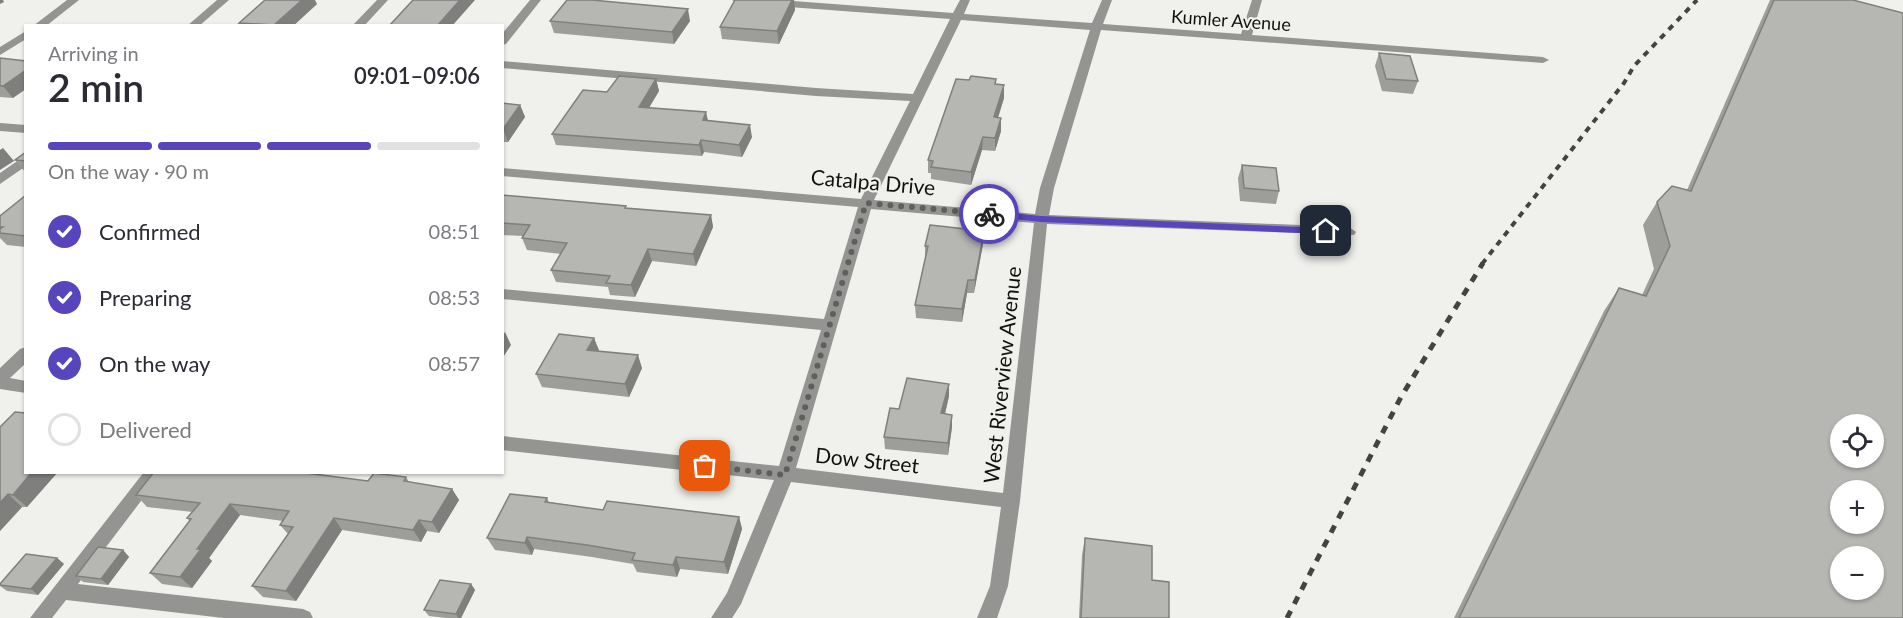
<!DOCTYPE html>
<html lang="en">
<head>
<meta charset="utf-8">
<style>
	:root { --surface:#fff; --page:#f2f2f3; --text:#2b2b33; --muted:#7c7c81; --line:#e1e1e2; --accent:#5745bd }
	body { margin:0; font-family:Lato,sans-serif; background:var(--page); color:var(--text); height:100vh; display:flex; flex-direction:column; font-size:22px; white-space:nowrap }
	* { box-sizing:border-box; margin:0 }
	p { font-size:20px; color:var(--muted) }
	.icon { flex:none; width:33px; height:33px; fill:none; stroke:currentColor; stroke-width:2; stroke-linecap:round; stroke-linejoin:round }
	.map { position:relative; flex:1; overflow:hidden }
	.sheet { position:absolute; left:24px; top:24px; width:480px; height:450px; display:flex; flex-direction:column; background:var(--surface); border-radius:0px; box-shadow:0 2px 4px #0004 }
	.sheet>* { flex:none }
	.fabs { position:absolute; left:1830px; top:414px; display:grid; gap:12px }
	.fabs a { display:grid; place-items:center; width:54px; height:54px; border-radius:50%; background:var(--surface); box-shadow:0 2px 4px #0004; font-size:30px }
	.pin { position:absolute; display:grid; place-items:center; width:51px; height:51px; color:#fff; margin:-26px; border-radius:12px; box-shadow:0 3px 9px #0006 }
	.courier { position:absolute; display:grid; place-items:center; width:60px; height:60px; margin:-30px; border:4px solid #5745bd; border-radius:50%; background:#fff; color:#222; box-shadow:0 2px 8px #0007 }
	.overview em { font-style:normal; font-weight:600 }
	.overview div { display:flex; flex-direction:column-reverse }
	.overview { display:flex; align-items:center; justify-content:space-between; height:102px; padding:0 24px }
	h1 { font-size:39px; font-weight:600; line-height:45px }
	.bar { display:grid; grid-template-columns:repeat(4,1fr); gap:9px 6px; align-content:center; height:72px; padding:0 24px }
	.bar i { height:8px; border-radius:4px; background:var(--line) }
	.bar .selected { background:var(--accent) }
	.bar p { grid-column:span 4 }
	ol { padding:0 24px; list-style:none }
	li { display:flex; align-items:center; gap:18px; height:66px }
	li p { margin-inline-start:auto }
	li .icon { padding:6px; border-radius:50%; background:var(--accent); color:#fff; stroke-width:4 }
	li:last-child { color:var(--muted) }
	li i { width:33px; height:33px; border:3px solid var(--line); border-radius:50% }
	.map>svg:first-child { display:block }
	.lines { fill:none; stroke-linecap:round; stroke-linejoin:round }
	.minor { fill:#949492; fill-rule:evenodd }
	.rail-far1 { stroke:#434341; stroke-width:4; stroke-dasharray:6 6; stroke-linecap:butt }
	.rail { stroke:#434341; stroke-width:5; stroke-dasharray:8 8; stroke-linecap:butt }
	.wall { fill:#9d9d99 }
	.shaded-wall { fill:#7f7f7d }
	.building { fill:#b6b6b2; stroke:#7f7f7d; stroke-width:1.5; fill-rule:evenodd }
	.route { fill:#5745bd }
	.done { stroke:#5f5f5d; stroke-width:6; stroke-dasharray:0 10.8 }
	.labels { text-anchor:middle; stroke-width:4.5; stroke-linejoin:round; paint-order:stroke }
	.far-street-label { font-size:18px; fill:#111110; stroke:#f0f0ec }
	.street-label { font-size:21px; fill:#111110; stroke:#f0f0ec }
</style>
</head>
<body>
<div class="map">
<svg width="1903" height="618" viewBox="0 0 1903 618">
	<rect width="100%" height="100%" fill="#f0f0ec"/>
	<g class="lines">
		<path class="minor" d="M67 0H79L46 26H33Z
			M217 0H229L199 26H187Z
			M377 0H388L364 26H352Z
			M530 0H541L506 44 502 45V34Z
			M732 0H780L953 13 960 0H970L964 14 1092 23 1102 0H1112L1103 24 1241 34 1252 0H1262L1252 35 1543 57 1549 60 1543 63 1101 30 1054 188 1049 215 1349 227 1356 232 1354 235 1047 224 1020 501 1008 586 997 618H977L990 586 1001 507 791 482 741 604 732 618H711L727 593 774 480 502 450V436L779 466 821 330 502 299V289L824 319 858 207 502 176V168L861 199 910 101 816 96 502 68V61L816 88 913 94 950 19 737 3ZM961 20 1090 30 1040 188 1035 214 874 200ZM871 209 1034 223 1003 493 796 468Z
			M26 31V39L0 55V47Z
			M0 123 26 125V133L0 131Z
			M26 155V166L0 184V173Z
			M26 347V363L10 378 26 381V393L0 389V368L20 349Z
			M144 472H163L78 584 303 609 310 612 313 618H224L66 600 52 618H30Z"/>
		<path class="rail-far1" d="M1482 264 1624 83 1634 66 1697 0"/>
		<path class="rail" d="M1287 618 1401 397 1483 263"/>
	</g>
	<path class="wall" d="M735 0H794L795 10 779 44 722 39 720 27Z
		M1770 0H1853L1903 618H1454L1604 311 1619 288 1642 295 1654 269 1643 225 1657 202 1687 190Z
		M317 4 293 26H240L239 23Z
		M550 21H690L674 44 554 33Z
		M1379 53 1418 81 1413 94 1382 91 1375 66Z
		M0 58 13 98 0 97Z
		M656 79 659 91 649 108 706 112 708 120 752 137 742 157 704 152 702 156 556 145 552 134 607 92Z
		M996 84 1004 98 998 118 1001 131 995 151 982 150 971 185 931 179V173H928V160Z
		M502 103 520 105 525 117 508 142H502Z
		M26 152V173L15 160Z
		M1242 165 1279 191 1276 204 1240 201 1238 178Z
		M26 195V247L7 245 0 238V216Z
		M502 195 626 208 711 215 713 227 696 266 652 261 635 297 610 295 608 287 556 282 551 270 561 254 527 250 522 238 523 236 502 235Z
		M983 244 974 293H967L962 322 916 318 915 305 925 258V246Z
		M594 338 598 351 642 368 629 397 542 387 536 374Z
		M949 396 945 414 952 415V427L948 455 885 449 884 437 899 409Z
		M0 427 26 472 57 473 27 507H22L0 531Z
		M318 475 368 481 406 477 409 482 452 489 459 500 439 533 427 531 421 542 342 530 296 601 263 597 252 586 288 534 280 525 283 521 240 515 209 558 212 561 192 588 162 584 150 573 190 521 187 518 193 512 147 507 136 495Z
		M547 498 549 502 603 510 739 517 742 529 728 574 680 569 677 577 637 572 633 564 592 557 534 549 532 555 495 550 487 538Z
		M1085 538 1152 580 1169 618H1079L1082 555Z
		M123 550 129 557 108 585 83 582 76 576Z
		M57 558 64 564 38 595 7 591 0 586V584Z
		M471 584 475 590 461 618H446L429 616 424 610Z"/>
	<path class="shaded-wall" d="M0 0H3L4 2 0 4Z
		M302 0H315L317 4 293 26H274Z
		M460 0H475L452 26H437Z
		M792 0H794L795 10 779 44 777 31Z
		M688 9 690 21 674 44 672 32Z
		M26 70V89L13 98 3 86Z
		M656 79 659 91 642 119 639 107Z
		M1004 85V98L994 130V117Z
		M520 105 525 117 508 142 503 129Z
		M706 112 708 124 703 120Z
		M1001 118V131L995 151V138Z
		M750 125 752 137 742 157 739 145Z
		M983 137 982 150 971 185V172Z
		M701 140 704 152 702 156 699 145Z
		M3 148 14 161 0 170V150Z
		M711 215 713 227 696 266 693 254Z
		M984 231 983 244 974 293 975 280Z
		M648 249 652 261 635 297 631 285Z
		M968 280 967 293 962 322V309Z
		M505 332 511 345 502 359V336Z
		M594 338 599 350 592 363 587 350Z
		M638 355 642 368 629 397 625 384Z
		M949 384V396L942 426 941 413Z
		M952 415V427L948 455V443Z
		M32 472 57 473 27 507 13 495Z
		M452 489 459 500 439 533 432 522Z
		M8 494 22 507 0 531V503Z
		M230 504 240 515 209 558 212 561 192 588 180 577 197 549Z
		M739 517 742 529 728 574 724 562Z
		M334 518 342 530 296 601 286 591Z
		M419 520 427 531 421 542 413 530Z
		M527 537 534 549 532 555 525 543Z
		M123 550 129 557 108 585 101 579Z
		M676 557 680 569 677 577 673 565Z
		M57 558 64 564 38 595 31 589Z
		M471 584 475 590 461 618H458L456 614Z"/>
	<path class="building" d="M265 0H302L274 25 239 23Z
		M413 0H460L437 26H389Z
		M567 0H592L688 9 672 32 550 21Z
		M735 0H792L777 31 720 27Z
		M1774 0H1853L1903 13V618H1459L1619 288 1646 296 1670 246 1657 202 1672 186 1691 191ZM1840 424H1874V458H1840ZM1840 490H1874V524H1840ZM1840 556H1874V590H1840Z
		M1379 53 1410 56 1418 81 1386 79Z
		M0 58 26 61V70L3 86H0Z
		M619 76 656 79 639 107 706 112 703 120 750 125 739 145 701 140 699 145 552 134 583 90 607 92Z
		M971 76 996 79 995 84 1004 85 994 117 1001 118 995 138 983 137 971 172 931 167 933 161 928 160 956 79 969 80Z
		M502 103 520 105 503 129H502Z
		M26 152V161L15 160Z
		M1242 165 1276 168 1279 191 1244 188Z
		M26 195V236L0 233V229L3 227H0V216Z
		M502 195 626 206 625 208 711 215 693 254 648 249 631 285 606 283 610 276 551 270 567 243 522 238 530 225 502 223Z
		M930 225 984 231 975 280H968L962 309 915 305 928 246H925Z
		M559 334 594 338 587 350 638 355 625 384 536 374Z
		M907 378 949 384 941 413 952 415 948 443 884 437 890 408 899 409Z
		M15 412 26 413V472H32L13 495 8 494 0 503V427Z
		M154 472H306V473L368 481 374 473 406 477 404 481 452 489 432 522 419 520 413 530 334 518 286 591 252 586 293 527 280 525 289 511 230 504 197 549H201L180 577 150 573 191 519 187 518 200 503 136 495Z
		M510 494 547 498 545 502 603 510 607 501 739 517 724 562 676 557 673 565 632 560 635 553 587 545 527 537 525 543 487 538Z
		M1085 538 1152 546V580L1169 582V618H1081Z
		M98 547 123 550 101 579 76 576Z
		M26 554 57 558 31 589 0 585V584Z
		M440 580 471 584 456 614 424 610Z"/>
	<path class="route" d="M989 211 1041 216 1326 228 1330 231 1326 234 1041 222 986 216V212Z"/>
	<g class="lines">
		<path class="done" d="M705 466 785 475 866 203 989 214"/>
	</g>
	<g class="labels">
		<g class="far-street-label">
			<text transform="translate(1231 21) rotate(4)" y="6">Kumler Avenue</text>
		</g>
		<g class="street-label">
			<text transform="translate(873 183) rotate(5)" y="7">Catalpa Drive</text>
			<text transform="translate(1003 375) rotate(-84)" y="7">West Riverview Avenue</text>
			<text transform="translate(867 461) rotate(6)" y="7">Dow Street</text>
		</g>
	</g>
</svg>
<div class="fabs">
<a><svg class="icon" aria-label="locate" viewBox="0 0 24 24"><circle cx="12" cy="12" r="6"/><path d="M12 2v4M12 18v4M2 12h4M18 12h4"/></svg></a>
<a>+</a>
<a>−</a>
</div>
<div class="pin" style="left:705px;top:466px;background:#ea580c"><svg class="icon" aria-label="bag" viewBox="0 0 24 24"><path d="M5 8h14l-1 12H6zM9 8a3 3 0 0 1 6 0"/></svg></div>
<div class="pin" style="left:1326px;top:231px;background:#1f2937"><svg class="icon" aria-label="home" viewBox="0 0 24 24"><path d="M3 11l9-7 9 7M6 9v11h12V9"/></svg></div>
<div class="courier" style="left:989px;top:214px"><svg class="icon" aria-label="bike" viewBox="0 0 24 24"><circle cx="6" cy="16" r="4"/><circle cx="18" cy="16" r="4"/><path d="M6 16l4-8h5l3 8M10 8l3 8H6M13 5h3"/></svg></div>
<section class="sheet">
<div class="overview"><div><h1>2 min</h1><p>Arriving in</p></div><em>09:01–09:06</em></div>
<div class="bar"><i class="selected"></i><i class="selected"></i><i class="selected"></i><i></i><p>On the way · 90 m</p></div>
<ol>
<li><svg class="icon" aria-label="check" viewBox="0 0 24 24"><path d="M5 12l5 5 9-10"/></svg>Confirmed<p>08:51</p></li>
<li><svg class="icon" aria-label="check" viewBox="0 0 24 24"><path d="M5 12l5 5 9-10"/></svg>Preparing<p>08:53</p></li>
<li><svg class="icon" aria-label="check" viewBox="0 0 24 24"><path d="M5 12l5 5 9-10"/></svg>On the way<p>08:57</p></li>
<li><i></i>Delivered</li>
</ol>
</section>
</div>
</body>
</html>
